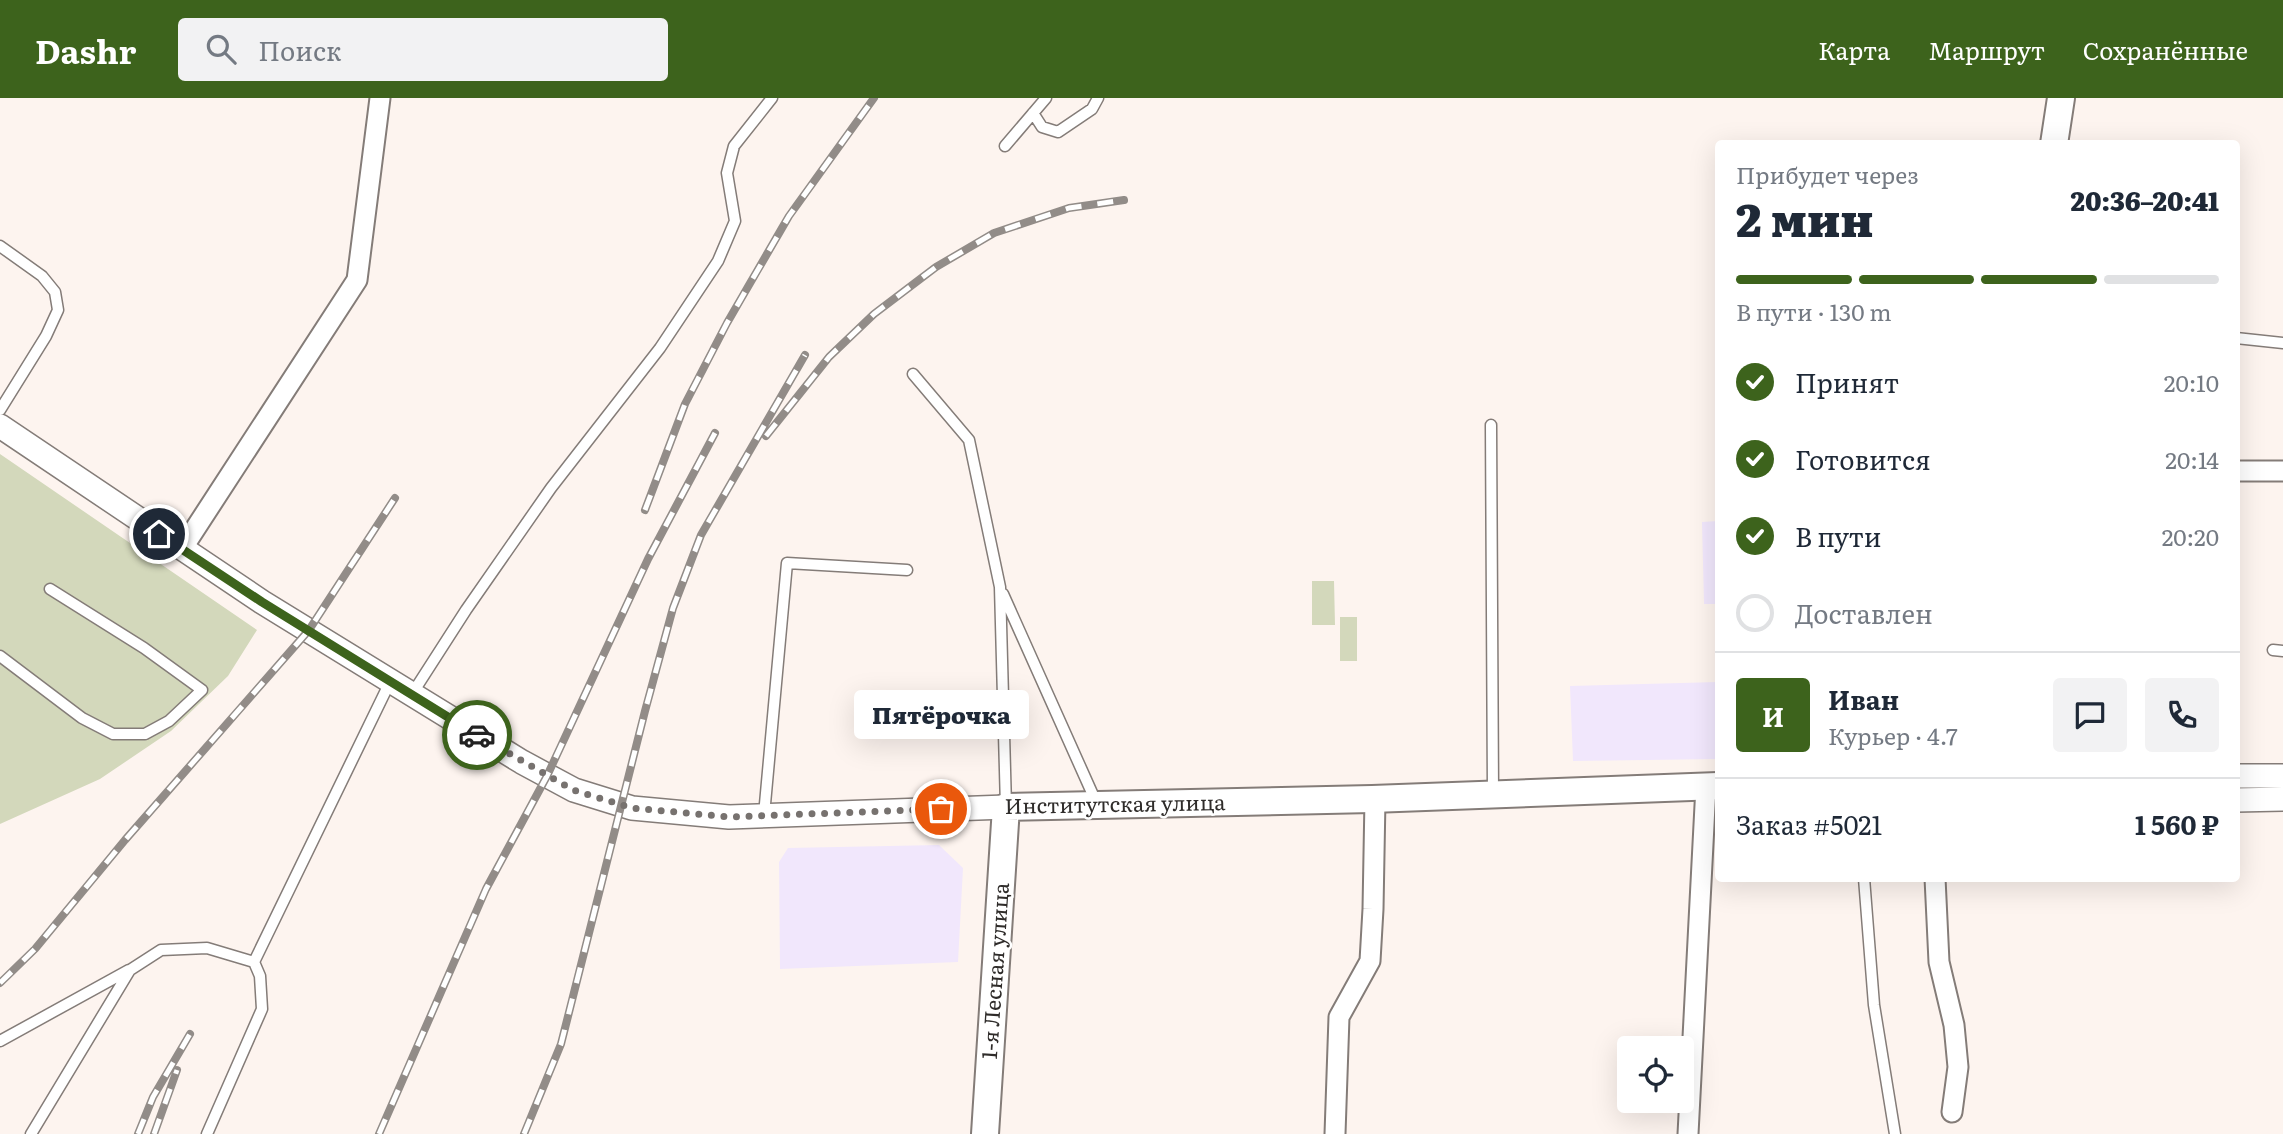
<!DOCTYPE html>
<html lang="ru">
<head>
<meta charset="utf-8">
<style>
	:root { --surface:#fff; --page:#f2f2f3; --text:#1f2937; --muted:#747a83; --line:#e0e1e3; --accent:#3d631c }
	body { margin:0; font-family:Literata,serif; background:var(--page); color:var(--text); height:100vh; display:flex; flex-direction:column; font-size:26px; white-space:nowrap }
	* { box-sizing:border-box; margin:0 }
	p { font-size:23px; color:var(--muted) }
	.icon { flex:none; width:38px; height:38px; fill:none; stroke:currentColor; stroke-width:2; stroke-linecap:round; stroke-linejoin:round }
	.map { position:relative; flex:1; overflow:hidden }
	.details { position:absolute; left:1715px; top:42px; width:525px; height:742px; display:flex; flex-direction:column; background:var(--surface); border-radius:7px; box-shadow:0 7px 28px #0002 }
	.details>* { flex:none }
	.tools { position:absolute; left:1617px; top:938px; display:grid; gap:14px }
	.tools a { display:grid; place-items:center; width:77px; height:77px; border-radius:7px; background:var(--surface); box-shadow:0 7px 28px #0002; font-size:35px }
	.pin { position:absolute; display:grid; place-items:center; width:60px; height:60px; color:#fff; margin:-30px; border:4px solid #fff; border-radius:50%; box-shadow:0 2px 7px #0007 }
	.courier { position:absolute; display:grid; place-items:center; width:70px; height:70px; margin:-35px; border:5px solid #3d631c; border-radius:50%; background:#fff; color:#222; box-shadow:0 2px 9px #0007 }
	.bubble { position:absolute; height:49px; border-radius:7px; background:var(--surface); box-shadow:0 7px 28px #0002; font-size:23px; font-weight:800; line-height:49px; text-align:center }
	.headline em { font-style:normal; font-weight:800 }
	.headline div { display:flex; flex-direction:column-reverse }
	.headline { display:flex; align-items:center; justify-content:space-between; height:119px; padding:0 21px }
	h1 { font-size:46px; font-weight:800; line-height:52px }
	.bar { display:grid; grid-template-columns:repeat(4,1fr); gap:10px 7px; align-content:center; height:84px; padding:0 21px }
	.bar i { height:9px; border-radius:5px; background:var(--line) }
	.bar .on { background:var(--accent) }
	.bar p { grid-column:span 4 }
	.line { display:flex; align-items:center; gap:18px; padding:0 21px; border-top:2px solid var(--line) }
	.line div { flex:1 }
	.round { display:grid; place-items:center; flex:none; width:74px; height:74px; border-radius:7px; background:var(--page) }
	ol { padding:0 21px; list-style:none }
	li { display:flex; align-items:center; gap:21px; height:77px }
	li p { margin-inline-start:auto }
	li .icon { padding:7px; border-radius:50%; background:var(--accent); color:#fff; stroke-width:4 }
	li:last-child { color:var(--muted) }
	li i { width:38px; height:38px; border:4px solid var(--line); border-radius:50% }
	header { display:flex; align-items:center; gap:42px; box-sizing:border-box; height:98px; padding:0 35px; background:var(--accent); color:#fff }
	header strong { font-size:33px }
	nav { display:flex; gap:38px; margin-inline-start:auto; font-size:24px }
	.search { width:490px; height:63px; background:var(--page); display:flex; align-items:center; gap:18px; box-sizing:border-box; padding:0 24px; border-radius:7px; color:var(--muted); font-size:26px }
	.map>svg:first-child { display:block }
	.commercial { fill:#f1e7fc }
	.green { fill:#d3d8bb }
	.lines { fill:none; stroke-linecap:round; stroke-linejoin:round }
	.service-casing { stroke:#847c78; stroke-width:13 }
	.minor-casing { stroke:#847c78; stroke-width:23 }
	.tertiary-casing { stroke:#847c78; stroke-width:26 }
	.secondary-casing { stroke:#847c78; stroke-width:30 }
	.service { stroke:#fff; stroke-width:10 }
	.minor { stroke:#fff; stroke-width:19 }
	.tertiary { stroke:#fff; stroke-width:23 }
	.secondary { stroke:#fff; stroke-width:26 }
	.rail-casing { stroke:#928c88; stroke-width:8 }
	.rail { stroke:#fff; stroke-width:5; stroke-dasharray:16; stroke-linecap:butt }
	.done { stroke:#77726f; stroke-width:7; stroke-dasharray:0 12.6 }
	.route { stroke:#3d631c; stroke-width:9 }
	.labels { text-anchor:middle; stroke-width:5; stroke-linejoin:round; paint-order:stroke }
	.street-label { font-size:21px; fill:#2f2c2a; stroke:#fff }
</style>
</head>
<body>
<header>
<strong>Dashr</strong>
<div class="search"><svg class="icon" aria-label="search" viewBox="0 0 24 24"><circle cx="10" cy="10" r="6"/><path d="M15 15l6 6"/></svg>Поиск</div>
<nav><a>Карта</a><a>Маршрут</a><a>Сохранённые</a></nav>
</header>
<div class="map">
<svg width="2283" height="1036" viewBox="0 0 2283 1036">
	<rect width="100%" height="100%" fill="#fdf4ef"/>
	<path class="commercial" d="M1718 423V506H1704L1702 424Z
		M1718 584V661L1573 663 1570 588Z
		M939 747 963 770 958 864 780 871 779 764 788 750Z"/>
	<path class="green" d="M0 356 257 532 228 578 171 633 100 681 0 726Z
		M1312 483H1334L1335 527H1312Z
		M1340 519H1357V563H1340Z"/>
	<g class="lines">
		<g class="service-casing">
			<path id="service" d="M1033 15 1042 29 1058 34 1092 11 1098 0
				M1005 48 1046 0
				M0 148 42 178 55 194 58 212 46 238 0 312
				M2236 240 2283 245
				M913 276 969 342 1000 489 1006 709
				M1491 327 1493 696
				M1003 496 1097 706
				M2273 552 2283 553
				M0 558 82 620 113 636H145L169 623 202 592 144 550 50 491
				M412 596 466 512 551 390 660 250 718 163 735 123 727 75 734 48 772 0
				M764 717 787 465 907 472
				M1864 780 1874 907 1895 1036
				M254 864 390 584
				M0 943 129 872
				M31 1036 130 872 161 852 207 850 254 864 260 878 262 911 207 1036"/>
		</g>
		<g class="minor-casing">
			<path id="minor" d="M2236 373H2283
				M182 451 357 182 380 0
				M1935 780 1939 864 1954 927 1958 969 1952 1014
				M1335 1036 1339 919 1370 863 1373 811 1375 701
				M1688 1036 1706 688"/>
		</g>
		<g class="tertiary-casing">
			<path id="tertiary" d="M0 328 262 504 522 664 574 692 632 710 729 719 1006 709
				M2236 678H2283
				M2236 702 2283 701"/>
		</g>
		<g class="secondary-casing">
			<path id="secondary" d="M2054 46 2061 0
				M985 1036 1006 709 1372 701 1718 688"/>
		</g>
		<use href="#service" class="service"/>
		<use href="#minor" class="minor"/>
		<use href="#tertiary" class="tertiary"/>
		<use href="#secondary" class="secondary"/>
		<g class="rail-casing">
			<path id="rail" d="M766 338 829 259 874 216 936 169 994 135 1069 110 1124 102
				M645 412 685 306 727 225 789 118 874 0
				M0 885 35 851 125 742 309 532 395 400
				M138 1036 153 999 190 936
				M154 1036 177 972
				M379 1036 486 791 547 678 648 461 715 335
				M524 1036 561 946 645 613 673 510 701 437 805 257"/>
		</g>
		<use href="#rail" class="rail"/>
	</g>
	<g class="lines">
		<path class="done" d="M477 637 573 692 632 710 729 719 941 711"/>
		<path class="route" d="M159 436 262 504 477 637"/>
	</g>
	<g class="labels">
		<g class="street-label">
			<text transform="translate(1115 707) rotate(-1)" y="7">Институтская улица</text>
			<text transform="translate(996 873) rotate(-86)" y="7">1-я Лесная улица</text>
		</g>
	</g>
</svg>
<div class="tools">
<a><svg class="icon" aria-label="locate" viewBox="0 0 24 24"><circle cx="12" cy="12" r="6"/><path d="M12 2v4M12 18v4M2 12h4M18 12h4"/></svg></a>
</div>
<div class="pin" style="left:941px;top:711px;background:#ea580c"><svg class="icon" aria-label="bag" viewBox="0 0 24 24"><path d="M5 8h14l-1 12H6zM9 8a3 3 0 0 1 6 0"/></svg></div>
<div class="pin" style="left:159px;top:436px;background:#1f2937"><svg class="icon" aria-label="home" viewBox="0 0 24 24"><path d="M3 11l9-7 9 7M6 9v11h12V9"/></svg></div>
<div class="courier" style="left:477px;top:637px"><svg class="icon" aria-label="car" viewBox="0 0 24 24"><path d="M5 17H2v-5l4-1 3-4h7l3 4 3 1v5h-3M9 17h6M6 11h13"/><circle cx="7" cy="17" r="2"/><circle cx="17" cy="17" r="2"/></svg></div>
<div class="bubble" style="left:854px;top:592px;width:175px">Пятёрочка</div>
<section class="details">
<div class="headline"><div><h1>2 мин</h1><p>Прибудет через</p></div><em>20:36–20:41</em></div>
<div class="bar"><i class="on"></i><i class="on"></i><i class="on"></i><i></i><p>В пути · 130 m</p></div>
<ol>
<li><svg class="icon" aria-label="check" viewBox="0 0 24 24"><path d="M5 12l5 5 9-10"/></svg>Принят<p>20:10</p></li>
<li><svg class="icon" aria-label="check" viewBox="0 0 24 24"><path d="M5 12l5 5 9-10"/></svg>Готовится<p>20:14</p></li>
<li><svg class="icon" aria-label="check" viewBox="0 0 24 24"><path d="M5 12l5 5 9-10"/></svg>В пути<p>20:20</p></li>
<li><i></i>Доставлен</li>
</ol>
<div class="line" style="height:126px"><b class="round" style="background:var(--accent);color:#fff">И</b><div><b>Иван</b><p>Курьер · 4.7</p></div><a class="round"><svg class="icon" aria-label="chat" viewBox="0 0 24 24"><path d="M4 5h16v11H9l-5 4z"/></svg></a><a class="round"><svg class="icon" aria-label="phone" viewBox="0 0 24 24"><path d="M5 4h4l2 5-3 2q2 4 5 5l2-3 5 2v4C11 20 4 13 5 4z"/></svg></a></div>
<div class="line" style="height:91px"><div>Заказ #5021</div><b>1 560 ₽</b></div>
</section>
</div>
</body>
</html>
